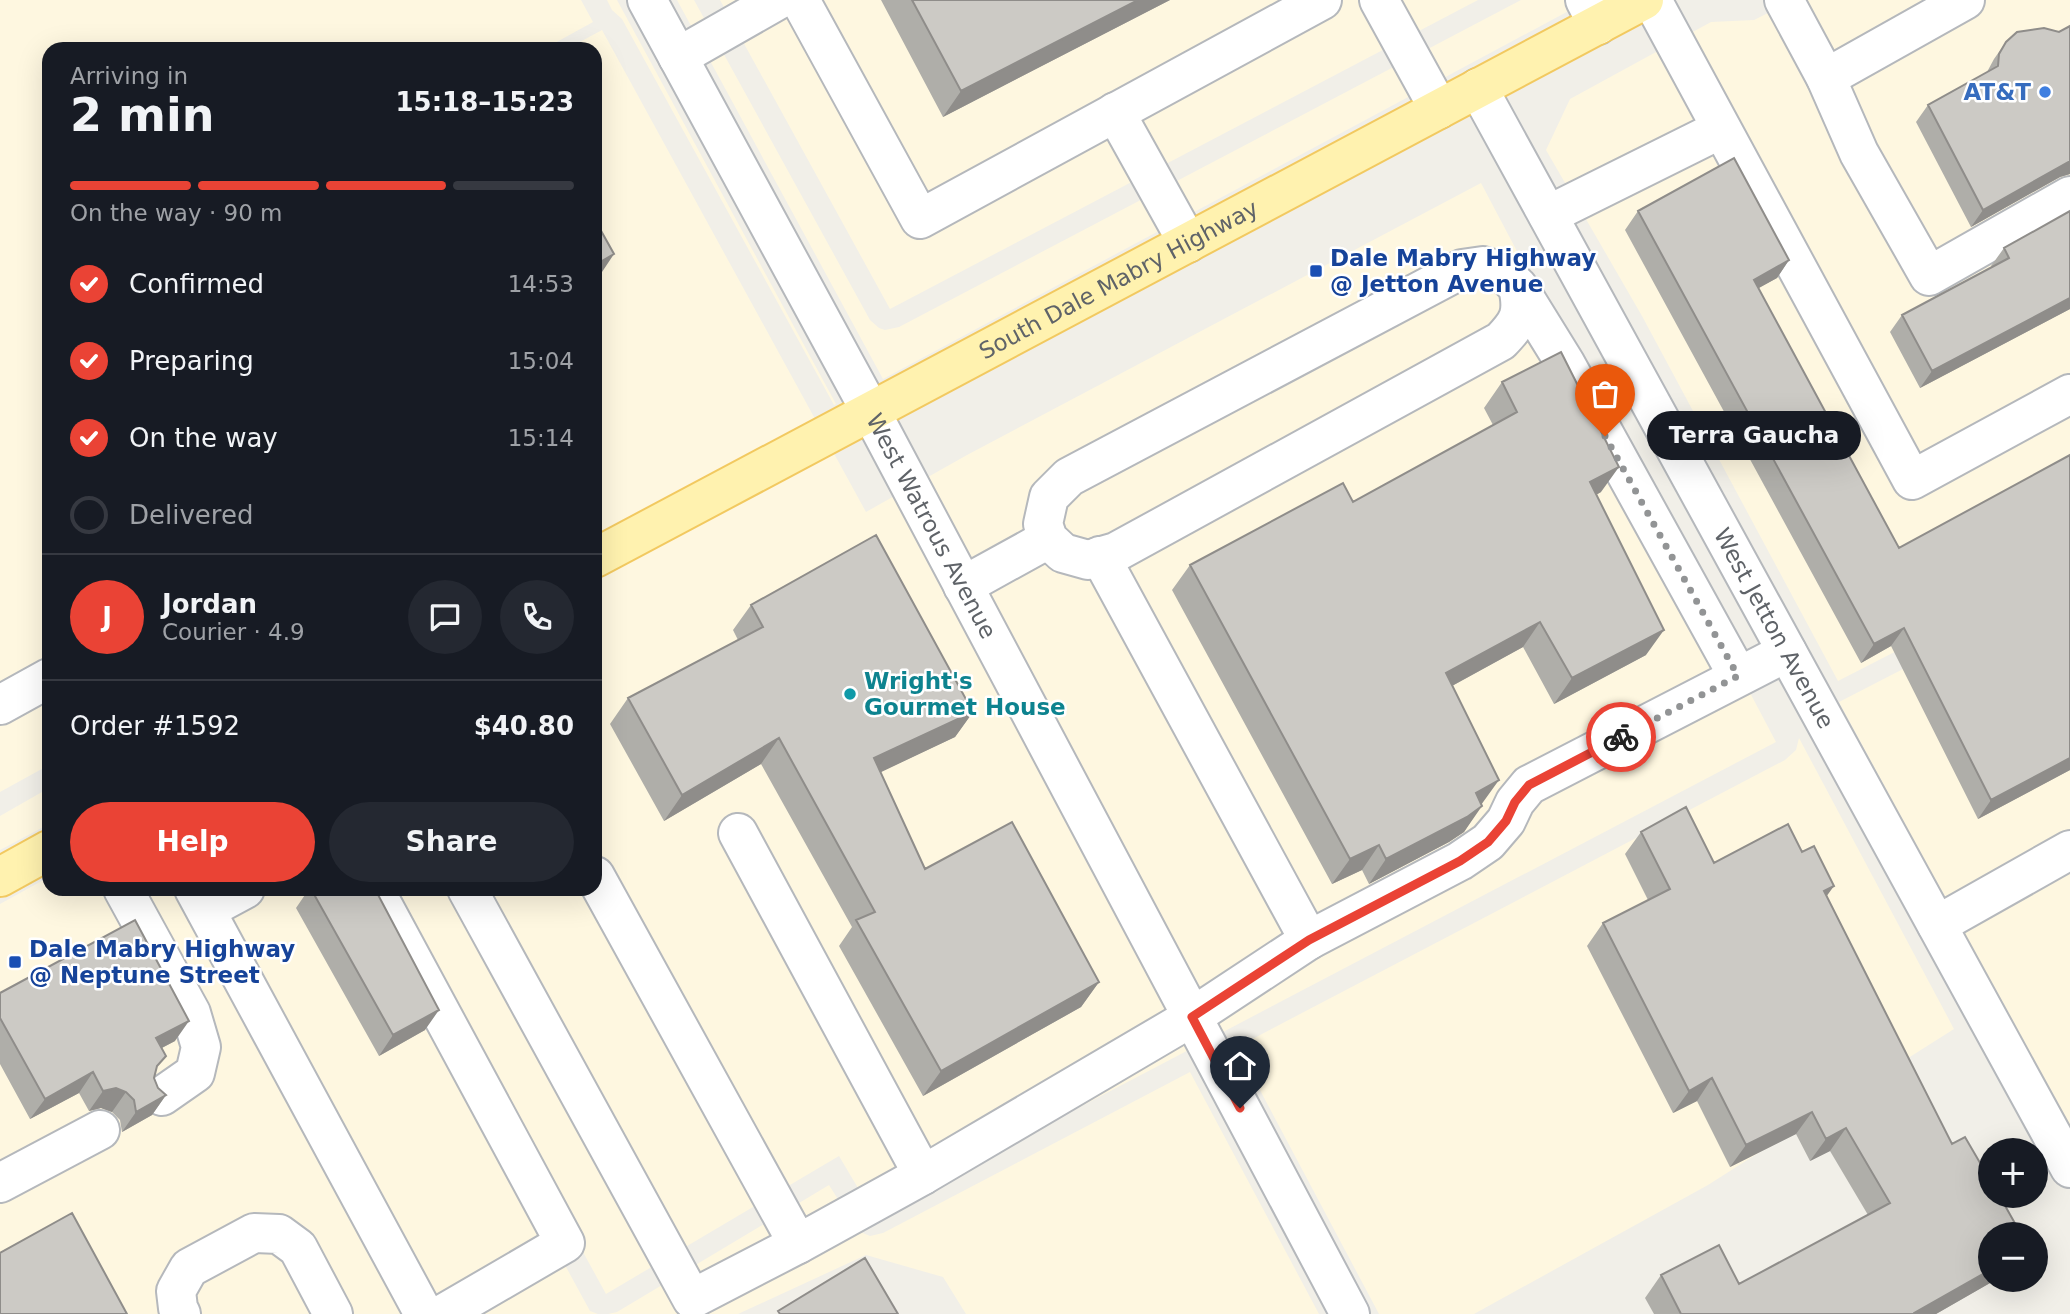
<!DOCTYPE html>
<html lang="en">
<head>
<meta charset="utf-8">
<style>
	:root { --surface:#171b24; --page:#242831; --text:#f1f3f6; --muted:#9ea1a6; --line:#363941; --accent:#ea4335 }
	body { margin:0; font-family:"DejaVu Sans",sans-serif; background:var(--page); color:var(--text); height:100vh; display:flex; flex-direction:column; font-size:26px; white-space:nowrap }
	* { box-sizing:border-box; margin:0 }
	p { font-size:23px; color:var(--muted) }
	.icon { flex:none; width:38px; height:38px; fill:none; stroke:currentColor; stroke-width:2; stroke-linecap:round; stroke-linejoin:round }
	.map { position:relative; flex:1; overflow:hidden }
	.details { position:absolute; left:42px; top:42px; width:560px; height:854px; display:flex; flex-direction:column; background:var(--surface); border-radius:21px; box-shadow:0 7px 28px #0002 }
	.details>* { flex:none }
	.tools { position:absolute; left:1978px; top:1138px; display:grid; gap:14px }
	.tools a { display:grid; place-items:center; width:70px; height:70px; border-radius:50%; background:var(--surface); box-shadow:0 7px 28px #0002; font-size:35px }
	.pin { position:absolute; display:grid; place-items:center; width:60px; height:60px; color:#fff; margin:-72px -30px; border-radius:50% 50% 50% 0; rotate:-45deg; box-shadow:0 0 7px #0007 }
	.pin .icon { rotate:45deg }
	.courier { position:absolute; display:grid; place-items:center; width:70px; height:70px; margin:-35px; border:5px solid #ea4335; border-radius:50%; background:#fff; color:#222; box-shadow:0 2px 9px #0007 }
	.bubble { position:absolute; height:49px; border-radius:24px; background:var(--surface); box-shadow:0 7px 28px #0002; font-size:23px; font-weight:700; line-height:49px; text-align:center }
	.overview em { font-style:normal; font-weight:700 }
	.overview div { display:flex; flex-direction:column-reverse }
	.overview { display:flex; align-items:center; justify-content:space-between; height:119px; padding:0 28px }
	h1 { font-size:46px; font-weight:700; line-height:52px }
	.bar { display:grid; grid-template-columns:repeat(4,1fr); gap:10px 7px; align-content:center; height:84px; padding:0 28px }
	.bar i { height:9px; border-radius:5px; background:var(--line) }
	.bar .on { background:var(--accent) }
	.bar p { grid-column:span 4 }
	.line { display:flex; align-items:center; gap:18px; padding:0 28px; border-top:2px solid var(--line) }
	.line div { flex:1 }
	.round { display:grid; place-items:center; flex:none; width:74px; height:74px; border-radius:37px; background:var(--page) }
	ol { padding:0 28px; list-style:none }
	li { display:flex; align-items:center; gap:21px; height:77px }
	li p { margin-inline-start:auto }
	li .icon { padding:7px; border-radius:50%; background:var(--accent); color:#fff; stroke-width:4 }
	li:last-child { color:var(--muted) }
	li i { width:38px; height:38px; border:4px solid var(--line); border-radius:50% }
	.cta { display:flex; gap:14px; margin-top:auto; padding:14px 28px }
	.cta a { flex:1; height:80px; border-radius:42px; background:var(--accent); color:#fff; font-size:28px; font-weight:700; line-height:80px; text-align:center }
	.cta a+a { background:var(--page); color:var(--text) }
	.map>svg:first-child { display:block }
	.commercial { fill:#fef7e0 }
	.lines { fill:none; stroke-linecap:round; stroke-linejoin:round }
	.minor-casing { stroke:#b5b8bc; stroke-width:42 }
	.major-casing { stroke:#f2c960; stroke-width:42 }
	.minor { stroke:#fff; stroke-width:38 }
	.major { stroke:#fff2af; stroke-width:38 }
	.wall { fill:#afaea9 }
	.shaded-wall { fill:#8f8d8a }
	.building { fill:#cccac5; stroke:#8f8d8a; stroke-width:2 }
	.done { stroke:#929495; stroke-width:7; stroke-dasharray:0 12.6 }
	.route { stroke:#ea4335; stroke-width:9 }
	.shop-dot { fill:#3f7fe0; stroke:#fff; stroke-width:2.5 }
	.transit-dot { fill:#1a4fb4; stroke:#fff; stroke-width:2.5 }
	.culture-dot { fill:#0f9aa8; stroke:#fff; stroke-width:2.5 }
	.labels { text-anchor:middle; stroke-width:5; stroke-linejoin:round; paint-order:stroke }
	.shop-label { font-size:23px; font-weight:bold; fill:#366cbe; stroke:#fff; text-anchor:end }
	.transit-label { font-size:23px; font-weight:bold; fill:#164399; stroke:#fff; text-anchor:start }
	.street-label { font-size:23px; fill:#5f6368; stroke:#fff }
	.culture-label { font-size:23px; font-weight:bold; fill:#0d838f; stroke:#fff; text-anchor:start }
</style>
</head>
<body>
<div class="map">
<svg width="2070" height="1314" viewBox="0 0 2070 1314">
	<rect width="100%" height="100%" fill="#f1efe8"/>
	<path class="commercial" d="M0 0H581L593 22 544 49H49V765L0 792Z
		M607 0H617L836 404 834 405 622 19 612 10Z
		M677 0H694L870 320 879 328 885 330 899 327 1521 0H1589L883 379Z
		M720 0H1478L890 309Z
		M1794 0H2070V562L1838 681 1642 316 1546 150 1570 99 1711 22 1754 20Z
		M602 30 866 512 967 455 1481 183 1776 742 874 1215 839 1156 606 1294 384 889H595V49H567Z
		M2070 583V1130L1839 702Z
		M1799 738 1954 1029 1708 1185 1474 1314H1379L1237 1047 1785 760 1796 750Z
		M49 788V824L0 850V816Z
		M49 877V889H360L590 1311 598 1314H0V904Z
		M1190 1072 1319 1314H966L943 1277 866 1255 738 1314H608L617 1312 829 1185 858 1231 870 1236 883 1233Z"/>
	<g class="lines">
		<g class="minor-casing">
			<g id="minor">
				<path id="s1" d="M647 0 871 412 1350 1314"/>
				<path d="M800 0 920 219 1322 0"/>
				<path d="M1379 0 1439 109"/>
				<path d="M1585 0 1598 25"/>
				<path d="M1652 0 1912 480 2070 394"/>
				<path d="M1784 0 1826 78 1859 153 1929 276 2070 196"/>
				<path d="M678 57 778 0"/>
				<path d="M1826 78 1965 0"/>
				<path id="s2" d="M1478 88 2070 1168"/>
				<path d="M1115 112 1188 243"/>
				<path d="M1548 215 1721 129"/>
				<path d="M1518 287C1524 314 1519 322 1501 341L1116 552 1088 560 1063 553 1048 539 1043 524 1049 497 1069 477 1462 269 1483 266 1503 272 1518 287 1565 363 1738 676"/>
				<path d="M1100 556 1309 940"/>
				<path d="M963 586 1048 539"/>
				<path d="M0 705 49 678"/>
				<path d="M738 833 923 1175 1192 1017 1309 940 1460 861 1488 842 1506 821 1515 802 1529 785 1787 652"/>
				<path d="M595 876 798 1244 923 1175"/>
				<path d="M123 889 191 1013 201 1047 195 1073 162 1096"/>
				<path d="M194 889 424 1314"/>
				<path d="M374 889 565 1243 443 1314"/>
				<path d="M467 889 692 1299 798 1244"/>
				<path d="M206 910 245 889"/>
				<path d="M1937 925 2070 850"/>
				<path d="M0 1183 100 1130"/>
				<path d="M181 1314 178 1308 176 1291 189 1268 254 1233 279 1234 298 1248 333 1314"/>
			</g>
		</g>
		<g class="major-casing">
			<g id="major">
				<path id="s3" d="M595 558 1644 0"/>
				<path d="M0 877 49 850"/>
			</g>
		</g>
		<use href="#minor" class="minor"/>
		<use href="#major" class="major"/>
	</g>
	<path class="wall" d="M881 0H1170L943 117Z
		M2070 26V174L2060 177 1971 227 1916 122 1928 105 1987 72 1994 59 2006 42 2059 32Z
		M1638 211 1789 260 1777 278 1758 288 1899 548 2070 455V770L1978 819 1891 646 1861 663 1625 230Z
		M2070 211V309L1920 388 1890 332 1902 315 1992 267 1991 266 2004 248Z
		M1502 382 1601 492 1596 495 1646 655 1554 704 1523 647 1452 686 1481 805 1464 832 1449 842 1369 884 1362 870 1332 884 1172 590 1190 565 1353 502 1493 425 1484 408Z
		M751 605 973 712 955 737 880 772 925 869 1099 982 1081 1007 923 1096 839 946 852 927 761 764 664 821 610 724 628 698 738 640 733 630Z
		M1641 832 1714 863 1802 852 1827 896 1990 1279H1997L1936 1314H1654L1645 1298 1661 1275 1739 1284 1868 1215 1830 1151 1810 1161 1796 1134 1730 1167 1697 1101 1673 1113 1587 946 1603 923 1648 900 1625 854Z
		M309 889H375L425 1030 379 1056 296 908Z
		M0 993 175 1041 162 1048 154 1078 158 1088 166 1095 152 1115 122 1132 120 1120 112 1112 101 1108 89 1111 79 1093 30 1119 0 1064Z"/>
	<path class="shaded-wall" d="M1138 0H1170L943 117 961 91Z
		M2070 161V174L2060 177 1971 227 1983 210Z
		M614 254 600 275 595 277V265Z
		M1789 260 1777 278 1741 298 1754 280Z
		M2070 298V309L1920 388 1932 371Z
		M1619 467 1601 492 1572 508 1590 482Z
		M1540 622 1523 647 1428 699 1446 673Z
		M1904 628 1891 646 1861 663 1874 644Z
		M1664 630 1646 655 1554 704 1572 678Z
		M973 712 955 737 856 784 874 758Z
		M779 738 761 764 664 821 682 795Z
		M2070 758V770L1978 819 1991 800Z
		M1499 780 1481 805 1476 793Z
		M1482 806 1464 832 1449 842 1369 884 1386 859Z
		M1379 845 1362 870 1332 884 1350 859Z
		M1834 886 1818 908 1824 891Z
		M1099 982 1081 1007 923 1096 941 1071Z
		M439 1010 425 1030 379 1056 393 1035Z
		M189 1021 175 1041 142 1058 156 1038Z
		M93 1072 79 1093 30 1119 45 1099Z
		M1712 1078 1697 1101 1673 1113 1689 1091Z
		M116 1088 126 1092 112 1112 101 1108 89 1111 103 1091Z
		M166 1095 152 1115 122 1132 136 1112Z
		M1812 1112 1796 1134 1730 1167 1746 1145Z
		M1846 1128 1830 1151 1810 1161 1826 1139Z
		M1990 1270V1279H1997L1936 1314H1913Z"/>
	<path class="building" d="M912 0H1138L961 91Z
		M2070 26V161L1983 210 1928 105 1998 66 1999 54 2006 42 2017 32 2044 28 2059 32Z
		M1734 158 1789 260 1754 280 1899 548 2070 455V758L1991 800 1904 628 1874 644 1638 211Z
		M2070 211V298L1932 371 1902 315 2009 258 2004 248Z
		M595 220 614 254 595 265Z
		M1561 352 1619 467 1590 482 1664 630 1572 678 1540 622 1446 673 1499 780 1476 793 1482 806 1467 817 1386 859 1379 845 1350 859 1190 565 1343 483 1353 502 1517 412 1502 382Z
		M876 535 973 712 874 758 925 869 1012 822 1099 982 941 1071 856 920 875 912 779 738 682 795 628 698 763 627 751 605Z
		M1686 807 1714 863 1788 824 1802 852 1814 846 1834 886 1824 891 1952 1144 1965 1137 1990 1180V1195H1999L2021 1234H1990V1270L1914 1313V1314H1681L1661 1275 1719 1245 1739 1284 1890 1203 1846 1128 1826 1139 1812 1112 1746 1145 1712 1078 1689 1091 1603 923 1670 889 1641 832Z
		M311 889H375L439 1010 393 1035Z
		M135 920 189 1021 156 1038 166 1056 157 1066 154 1078 158 1088 166 1095 136 1112 134 1100 126 1092 116 1088 103 1091 93 1072 45 1099 0 1018V993Z
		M72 1213 127 1314H0V1253Z
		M865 1258 898 1314H780L778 1311Z"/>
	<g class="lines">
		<path class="done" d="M1605 436 1738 676 1621 737"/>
		<path class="route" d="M1240 1108 1192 1017 1309 940 1460 861 1488 842 1506 821 1515 802 1529 785 1621 737"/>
	</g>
	<circle class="shop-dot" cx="2045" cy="92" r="7"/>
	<g class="transit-dot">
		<rect x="1309" y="264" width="14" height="14" rx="3.5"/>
		<rect x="8" y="955" width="14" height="14" rx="3.5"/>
	</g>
	<circle class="culture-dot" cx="850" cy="694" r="7"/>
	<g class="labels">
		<g class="shop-label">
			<text x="2031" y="100">AT&amp;T</text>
		</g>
		<g class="transit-label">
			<text x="1330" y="266">Dale Mabry Highway<tspan x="1330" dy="26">@ Jetton Avenue</tspan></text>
			<text x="29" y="957">Dale Mabry Highway<tspan x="29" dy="26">@ Neptune Street</tspan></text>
		</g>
		<g class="street-label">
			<text dy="8" stroke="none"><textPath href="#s3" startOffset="593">South Dale Mabry Highway</textPath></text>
			<text dy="8" stroke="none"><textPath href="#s1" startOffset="598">West Watrous Avenue</textPath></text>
			<text dy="8" stroke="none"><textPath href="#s2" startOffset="616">West Jetton Avenue</textPath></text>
		</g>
		<g class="culture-label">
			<text x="864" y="689">Wright's<tspan x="864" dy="26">Gourmet House</tspan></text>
		</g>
	</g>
</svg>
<div class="tools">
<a>+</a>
<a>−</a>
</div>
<div class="pin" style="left:1605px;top:436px;background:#ea580c"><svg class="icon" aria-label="bag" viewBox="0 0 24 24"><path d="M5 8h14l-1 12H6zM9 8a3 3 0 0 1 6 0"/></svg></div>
<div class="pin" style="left:1240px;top:1108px;background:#1f2937"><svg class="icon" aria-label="home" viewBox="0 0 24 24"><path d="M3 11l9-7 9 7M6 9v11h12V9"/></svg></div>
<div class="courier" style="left:1621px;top:737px"><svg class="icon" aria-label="bike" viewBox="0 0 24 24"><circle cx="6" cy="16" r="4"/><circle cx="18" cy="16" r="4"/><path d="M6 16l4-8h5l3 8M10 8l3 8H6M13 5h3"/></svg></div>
<div class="bubble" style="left:1647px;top:411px;width:214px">Terra Gaucha</div>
<section class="details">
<div class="overview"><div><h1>2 min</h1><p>Arriving in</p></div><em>15:18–15:23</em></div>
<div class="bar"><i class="on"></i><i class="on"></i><i class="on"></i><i></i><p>On the way · 90 m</p></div>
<ol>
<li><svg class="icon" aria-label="check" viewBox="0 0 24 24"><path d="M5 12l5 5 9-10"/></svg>Confirmed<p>14:53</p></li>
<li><svg class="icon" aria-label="check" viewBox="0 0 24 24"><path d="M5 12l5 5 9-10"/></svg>Preparing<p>15:04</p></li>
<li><svg class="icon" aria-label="check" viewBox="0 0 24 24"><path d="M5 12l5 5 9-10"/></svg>On the way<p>15:14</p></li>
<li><i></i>Delivered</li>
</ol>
<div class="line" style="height:126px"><b class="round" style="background:var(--accent);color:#fff">J</b><div><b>Jordan</b><p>Courier · 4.9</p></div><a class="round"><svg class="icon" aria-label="chat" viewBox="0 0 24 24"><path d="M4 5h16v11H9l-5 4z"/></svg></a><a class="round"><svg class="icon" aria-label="phone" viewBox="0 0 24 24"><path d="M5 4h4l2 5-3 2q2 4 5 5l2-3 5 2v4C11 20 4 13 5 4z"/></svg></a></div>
<div class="line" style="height:91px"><div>Order #1592</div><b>$40.80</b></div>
<div class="cta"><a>Help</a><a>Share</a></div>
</section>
</div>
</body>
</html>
